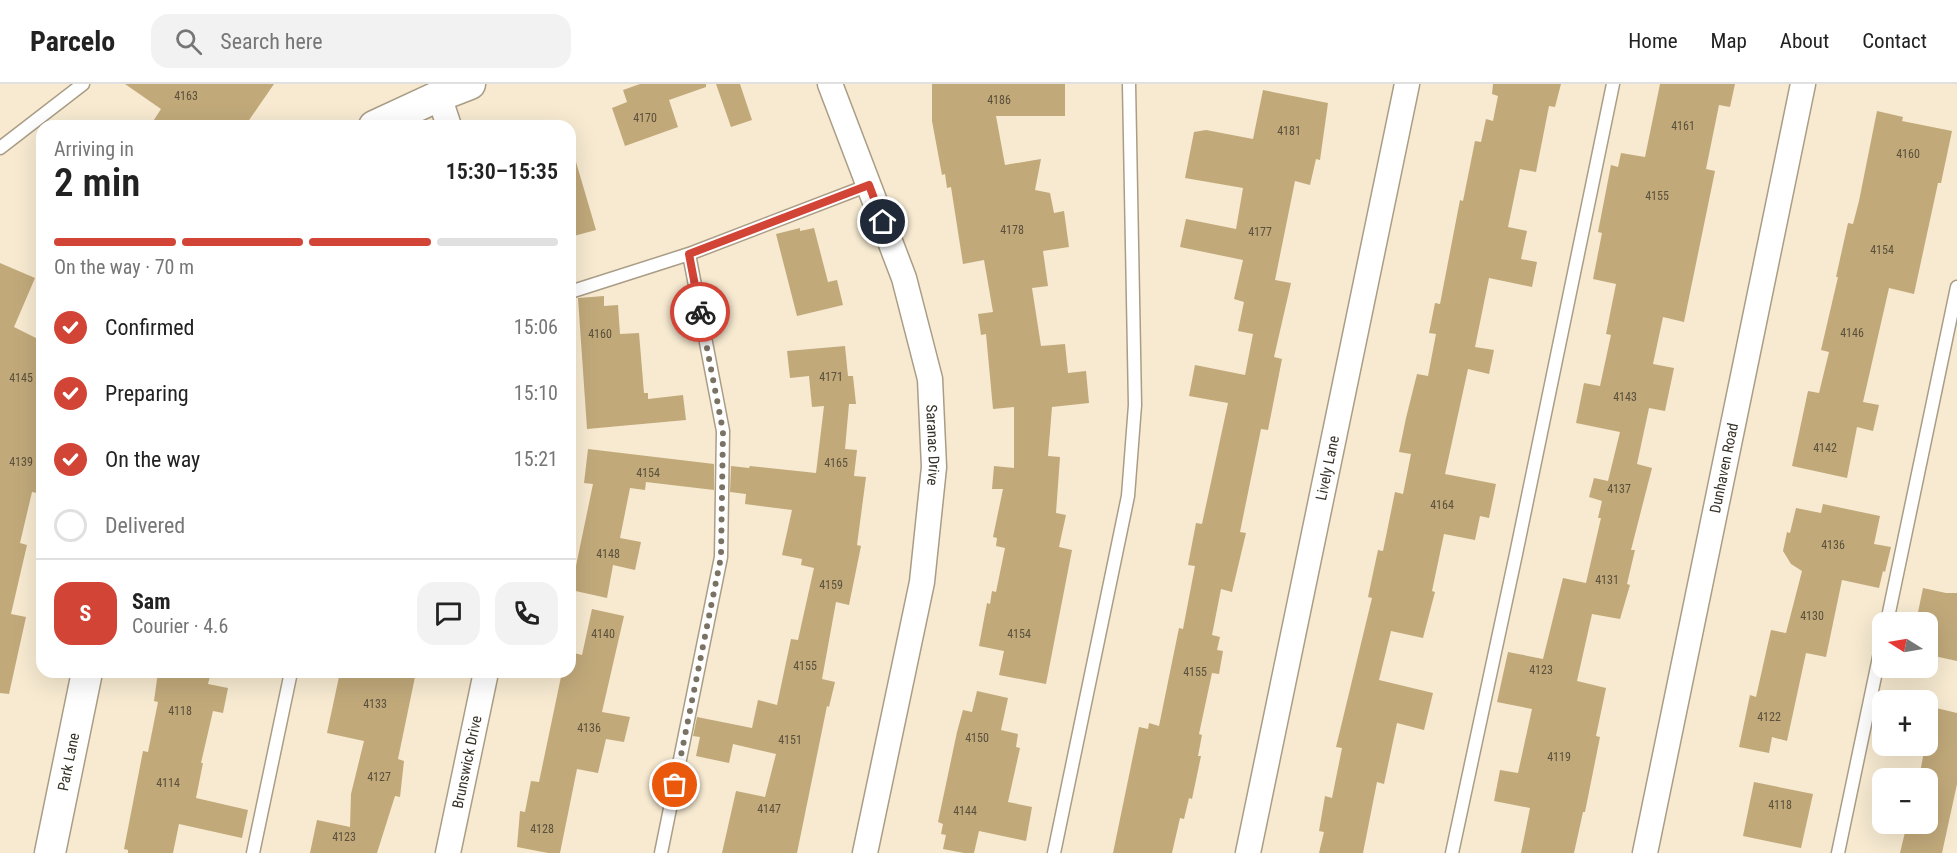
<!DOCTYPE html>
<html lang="en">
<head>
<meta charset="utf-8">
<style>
	:root { --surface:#fff; --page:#f2f2f2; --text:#222; --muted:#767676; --line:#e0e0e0; --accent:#d14436 }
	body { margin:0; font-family:"Roboto Condensed",sans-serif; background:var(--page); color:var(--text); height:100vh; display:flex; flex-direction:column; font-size:22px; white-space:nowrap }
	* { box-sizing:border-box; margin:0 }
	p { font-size:20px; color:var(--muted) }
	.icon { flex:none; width:33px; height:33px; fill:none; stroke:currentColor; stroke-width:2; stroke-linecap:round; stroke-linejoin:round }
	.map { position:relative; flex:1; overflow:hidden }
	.details { position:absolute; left:36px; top:36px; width:540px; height:558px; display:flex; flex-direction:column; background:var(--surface); border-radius:18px; box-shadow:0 6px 24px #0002 }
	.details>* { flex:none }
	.needle { width:39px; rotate:281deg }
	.tools { position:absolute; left:1872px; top:528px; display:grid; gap:12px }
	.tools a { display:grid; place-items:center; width:66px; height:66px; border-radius:12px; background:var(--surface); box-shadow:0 6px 24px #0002; font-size:30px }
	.pin { position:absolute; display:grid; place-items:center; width:51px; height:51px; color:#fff; margin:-26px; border:3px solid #fff; border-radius:50%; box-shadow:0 2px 6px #0007 }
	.courier { position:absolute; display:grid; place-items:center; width:60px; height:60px; margin:-30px; border:4px solid #d14436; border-radius:50%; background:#fff; color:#222; box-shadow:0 2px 8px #0007 }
	.head em { font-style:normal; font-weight:600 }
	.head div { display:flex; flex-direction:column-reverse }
	.head { display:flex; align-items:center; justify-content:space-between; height:102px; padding:0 18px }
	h1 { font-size:39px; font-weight:600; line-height:45px }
	.bar { display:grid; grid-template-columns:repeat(4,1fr); gap:9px 6px; align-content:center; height:72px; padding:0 18px }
	.bar i { height:8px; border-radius:4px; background:var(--line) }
	.bar .current { background:var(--accent) }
	.bar p { grid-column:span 4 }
	.line { display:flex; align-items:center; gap:15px; padding:0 18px; border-top:2px solid var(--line) }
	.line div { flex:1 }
	.round { display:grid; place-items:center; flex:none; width:63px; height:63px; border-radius:18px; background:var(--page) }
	ol { padding:0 18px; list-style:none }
	li { display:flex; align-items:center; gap:18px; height:66px }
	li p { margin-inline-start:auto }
	li .icon { padding:6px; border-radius:50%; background:var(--accent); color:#fff; stroke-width:4 }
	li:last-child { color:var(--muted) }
	li i { width:33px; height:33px; border:3px solid var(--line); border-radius:50% }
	header { display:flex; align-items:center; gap:36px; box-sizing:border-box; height:84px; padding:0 30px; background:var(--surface); border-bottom:2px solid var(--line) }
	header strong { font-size:28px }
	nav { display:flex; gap:33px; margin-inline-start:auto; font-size:21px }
	.search { width:420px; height:54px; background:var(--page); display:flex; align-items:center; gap:15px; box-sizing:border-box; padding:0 21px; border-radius:18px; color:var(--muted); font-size:22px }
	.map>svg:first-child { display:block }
	.building { fill:#c1a97a }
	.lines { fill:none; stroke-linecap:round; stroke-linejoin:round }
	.service-casing { stroke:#aa9d86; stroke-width:15 }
	.minor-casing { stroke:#aa9d86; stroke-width:27 }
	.tertiary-casing { stroke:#aa9d86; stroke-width:33 }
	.service { stroke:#fff; stroke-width:12 }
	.minor { stroke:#fff; stroke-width:24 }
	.tertiary { stroke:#fff; stroke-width:30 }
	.done { stroke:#7a7263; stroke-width:6; stroke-dasharray:0 10.8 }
	.route { stroke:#d14436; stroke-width:8 }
	.labels { text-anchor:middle; stroke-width:5; stroke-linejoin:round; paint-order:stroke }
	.number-label { font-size:12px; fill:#5a503c }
	.street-label { font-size:15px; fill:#373228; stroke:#fef8ee }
</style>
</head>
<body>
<header>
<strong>Parcelo</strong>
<div class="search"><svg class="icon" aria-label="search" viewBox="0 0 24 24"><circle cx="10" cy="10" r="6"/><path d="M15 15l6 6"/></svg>Search here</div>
<nav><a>Home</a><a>Map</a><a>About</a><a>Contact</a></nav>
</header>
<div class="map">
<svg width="1957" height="769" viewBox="0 0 1957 769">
	<rect width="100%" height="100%" fill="#f7ead1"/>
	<path class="building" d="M125 0H274L245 42H150L161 25Z
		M640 0H706V3L669 16 678 43 625 62 612 24 627 18 623 6Z
		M716 0H740L752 36 731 43Z
		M932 0H1065V32H996L1005 81 1041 75 1035 106 1050 109 1054 129 1064 127 1069 163 1043 167 1048 202 1032 204 1041 262 1065 260 1068 289 1086 287 1089 319 1052 323 1048 372 1060 373 1056 429 1066 431 1059 463 1072 466 1046 600 999 591 1004 567 979 562 987 519 990 520 992 507 996 508 1005 464 996 462 997 454 993 453 1003 405H992L994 382 1014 384V323L993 325 986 250 981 251 978 230 993 228 984 176 963 180 951 103 947 104 945 90 942 91 932 37Z
		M1493 0H1561L1555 23 1549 22 1536 88 1520 85 1508 143 1527 147 1521 175 1537 178 1532 203 1489 194 1475 263 1494 266 1489 290 1468 285 1445 390 1496 400 1489 434 1480 432 1475 456 1444 450 1432 507 1435 508 1423 554 1391 547 1379 596 1433 609 1424 646 1397 639 1384 700 1377 698 1363 769H1319L1324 748 1319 747 1325 712 1332 714 1342 664 1336 663 1372 514 1368 513 1378 466 1383 467 1395 408 1403 410 1411 370 1399 368 1406 334 1417 290 1428 292 1436 250 1429 249 1435 219 1440 220 1460 116 1463 117 1475 57 1481 58 1486 35 1493 37 1498 12 1492 10Z
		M1660 0H1735L1730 23 1719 21 1706 85 1715 87 1684 238 1663 233 1653 280 1674 284 1665 327 1649 324 1637 380 1652 384 1631 466H1635L1627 500 1630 501 1620 535 1592 530 1577 597 1606 604 1596 652 1600 653 1585 728H1583L1574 769H1521L1530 724 1494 717 1500 686 1518 689 1532 625 1497 618 1508 568 1543 575 1563 494 1586 499 1601 434H1598L1602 417 1589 413 1594 394 1608 397 1620 348 1576 339 1584 299 1600 302 1611 251 1606 250 1616 200 1593 195 1602 149 1598 148 1611 81 1618 83 1621 69 1645 73Z
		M1263 6 1328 19 1320 76 1316 75 1310 101 1295 97 1275 196 1291 199 1274 273 1282 275 1268 346 1261 345 1240 448 1246 449 1232 508 1221 505 1212 551 1220 553 1217 566 1223 567 1219 590 1212 589 1199 650 1202 651 1198 672H1201L1192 715 1189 714 1184 735 1180 734 1172 769H1113L1139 643 1148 645 1149 639 1159 642 1179 544 1183 545 1195 482 1188 481 1196 439 1202 440 1228 319 1189 312 1195 281 1245 291 1253 250 1238 247 1244 218 1234 215 1243 176 1180 163 1186 135 1236 145 1243 104 1185 94 1194 48 1206 46 1253 55Z
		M1877 27 1903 33 1902 37 1952 47 1941 99H1938L1914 210 1889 204 1863 318 1879 321 1873 347 1857 343 1847 394 1792 382 1808 307 1819 309 1829 268 1821 266 1838 193H1836L1848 139 1853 140 1859 117Z
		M570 78H576L596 146 570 153Z
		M800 144V147L814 144 828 198 837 196 843 221 797 232 776 150Z
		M0 179 35 194 14 243 42 257V410L32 408 20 459 27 461 11 530 26 533 9 610 0 609Z
		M604 212V222L618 221 620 250 639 249 644 309H648V315L683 311 686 336 587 345 578 214Z
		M845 262 848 292H853L856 320H849L845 365 857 366 854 392 866 393 857 461 861 462 849 521 836 518 822 595 835 598 829 623 827 622 797 769H722L736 707 765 713 776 670 733 660 729 679 696 672 700 653 693 652 697 633 752 644 758 616 777 621 791 555 798 556 814 484 801 481 802 475 782 471 792 426 745 420 746 410 730 408 731 382 749 384 750 382 816 389 824 322 812 323 809 292 790 294 787 267Z
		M588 365 714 380V406L646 398 645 406 630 404 620 454 641 458 635 486 613 481 607 514 571 506 593 400 584 399Z
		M1823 420 1880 432 1874 460 1891 463 1885 488 1883 487 1879 504 1842 496 1826 573 1806 569 1787 657 1772 653 1769 669 1739 663 1750 611 1756 613 1771 546 1786 549 1802 487 1791 480 1783 467 1787 448 1790 449 1796 424 1821 429Z
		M1923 504 1946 509H1957V577L1934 572 1936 561 1928 559V538H1916Z
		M592 525 624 532 602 628 630 633 624 658 606 655 598 689 577 685 560 769H548L517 763 520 727 525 728 531 697 539 698 562 588H570V568L582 571Z
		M158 588H211L208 600 228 604 223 629 213 627 201 679H203L196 714 248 726 242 754 179 740 173 769H128V766L124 765 143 667 148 668 158 618 154 617Z
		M340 588H416L398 675 404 677 400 713 395 712 377 769H310L317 736 350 743 351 710 364 657 327 649Z
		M977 607 1008 614 1001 646 1018 650 1016 663 1020 664 1008 718 1032 723 1026 757 979 747 974 769H964L943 765 946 751 941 750 943 740 938 738 957 648 963 626 972 628Z
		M1932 623 1957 629V700L1942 769H1900L1907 740H1928V691L1920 689 1925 662H1928V648Z
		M1754 698 1813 710 1801 764 1743 752Z"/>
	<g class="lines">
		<g class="service-casing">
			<path id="service" d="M0 64 83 0
				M689 170 869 101
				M570 208 689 170 723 347 721 473 661 769
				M1887 538 1957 203
				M253 769 291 588
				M1054 769 1128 412 1135 321 1129 0
				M1452 769 1516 470 1613 0
				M1838 769 1882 559"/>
		</g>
		<g class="minor-casing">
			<g id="minor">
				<path id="s1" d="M830 0 904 194 930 295 934 383 922 498 865 769"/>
				<path d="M439 12 449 42"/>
				<path id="s2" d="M448 769 486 588"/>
				<path id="s3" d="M1248 769 1407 0"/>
				<path id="s4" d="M1645 769 1803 0"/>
			</g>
		</g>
		<g class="tertiary-casing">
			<g id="tertiary">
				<path d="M374 42 439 12 470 0"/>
				<path id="s5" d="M50 769 87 588"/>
			</g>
		</g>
		<use href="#service" class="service"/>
		<use href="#minor" class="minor"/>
		<use href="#tertiary" class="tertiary"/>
	</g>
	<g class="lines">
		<path class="done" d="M675 701 721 473 723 347 700 228"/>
		<path class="route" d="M700 228 689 170 869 101 883 138"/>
	</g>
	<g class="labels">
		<g class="number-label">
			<text x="186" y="16">4163</text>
			<text x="999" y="20">4186</text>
			<text x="645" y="38">4170</text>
			<text x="1683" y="46">4161</text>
			<text x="1289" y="51">4181</text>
			<text x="1908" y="74">4160</text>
			<text x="1657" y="116">4155</text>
			<text x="1012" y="150">4178</text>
			<text x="1260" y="152">4177</text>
			<text x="1882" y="170">4154</text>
			<text x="1852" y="253">4146</text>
			<text x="600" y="254">4160</text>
			<text x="831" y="297">4171</text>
			<text x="21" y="298">4145</text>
			<text x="1625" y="317">4143</text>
			<text x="1825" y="368">4142</text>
			<text x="21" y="382">4139</text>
			<text x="836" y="383">4165</text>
			<text x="648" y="393">4154</text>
			<text x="1619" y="409">4137</text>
			<text x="1442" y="425">4164</text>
			<text x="1833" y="465">4136</text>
			<text x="608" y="474">4148</text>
			<text x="1607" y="500">4131</text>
			<text x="831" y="505">4159</text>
			<text x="1812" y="536">4130</text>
			<text x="603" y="554">4140</text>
			<text x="1019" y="554">4154</text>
			<text x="805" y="586">4155</text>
			<text x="1541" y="590">4123</text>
			<text x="1195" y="592">4155</text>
			<text x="375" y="624">4133</text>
			<text x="180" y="631">4118</text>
			<text x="1769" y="637">4122</text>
			<text x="589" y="648">4136</text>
			<text x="977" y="658">4150</text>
			<text x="790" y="660">4151</text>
			<text x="1559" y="677">4119</text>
			<text x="379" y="697">4127</text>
			<text x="168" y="703">4114</text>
			<text x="1780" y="725">4118</text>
			<text x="769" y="729">4147</text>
			<text x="965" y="731">4144</text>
			<text x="542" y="749">4128</text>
			<text x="344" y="757">4123</text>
		</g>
		<g class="street-label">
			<text dy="5" stroke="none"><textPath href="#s1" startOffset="378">Saranac Drive</textPath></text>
			<text dy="5" stroke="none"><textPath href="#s4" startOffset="393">Dunhaven Road</textPath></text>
			<text dy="5" stroke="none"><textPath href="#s3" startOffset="393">Lively Lane</textPath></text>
			<text dy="5" stroke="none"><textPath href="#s5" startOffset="93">Park Lane</textPath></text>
			<text dy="5" stroke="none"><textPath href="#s2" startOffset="93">Brunswick Drive</textPath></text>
		</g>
	</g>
</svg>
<div class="tools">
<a><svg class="needle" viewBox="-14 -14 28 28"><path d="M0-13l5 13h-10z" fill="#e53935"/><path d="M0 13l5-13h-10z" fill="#767676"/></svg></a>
<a>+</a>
<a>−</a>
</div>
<div class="pin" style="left:675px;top:701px;background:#ea580c"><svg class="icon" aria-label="bag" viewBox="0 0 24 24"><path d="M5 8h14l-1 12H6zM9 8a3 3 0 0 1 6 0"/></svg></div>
<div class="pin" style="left:883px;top:138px;background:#1f2937"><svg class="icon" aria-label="home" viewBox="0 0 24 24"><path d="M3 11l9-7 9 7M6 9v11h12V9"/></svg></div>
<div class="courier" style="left:700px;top:228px"><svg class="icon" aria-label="bike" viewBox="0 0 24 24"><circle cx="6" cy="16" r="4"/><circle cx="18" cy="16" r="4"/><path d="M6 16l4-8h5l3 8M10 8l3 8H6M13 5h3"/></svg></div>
<section class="details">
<div class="head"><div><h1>2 min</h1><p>Arriving in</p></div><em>15:30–15:35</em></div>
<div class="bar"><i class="current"></i><i class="current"></i><i class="current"></i><i></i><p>On the way · 70 m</p></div>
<ol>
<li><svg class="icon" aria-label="check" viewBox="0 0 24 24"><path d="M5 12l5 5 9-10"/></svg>Confirmed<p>15:06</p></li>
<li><svg class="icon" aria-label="check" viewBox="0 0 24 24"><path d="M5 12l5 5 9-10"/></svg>Preparing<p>15:10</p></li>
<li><svg class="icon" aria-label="check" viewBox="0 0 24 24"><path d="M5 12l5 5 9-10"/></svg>On the way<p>15:21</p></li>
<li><i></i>Delivered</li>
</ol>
<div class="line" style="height:108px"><b class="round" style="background:var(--accent);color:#fff">S</b><div><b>Sam</b><p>Courier · 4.6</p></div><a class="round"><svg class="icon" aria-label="chat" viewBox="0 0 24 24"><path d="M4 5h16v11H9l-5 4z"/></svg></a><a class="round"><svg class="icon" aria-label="phone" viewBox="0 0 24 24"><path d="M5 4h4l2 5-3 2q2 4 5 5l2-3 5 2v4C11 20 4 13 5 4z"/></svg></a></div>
</section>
</div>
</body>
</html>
